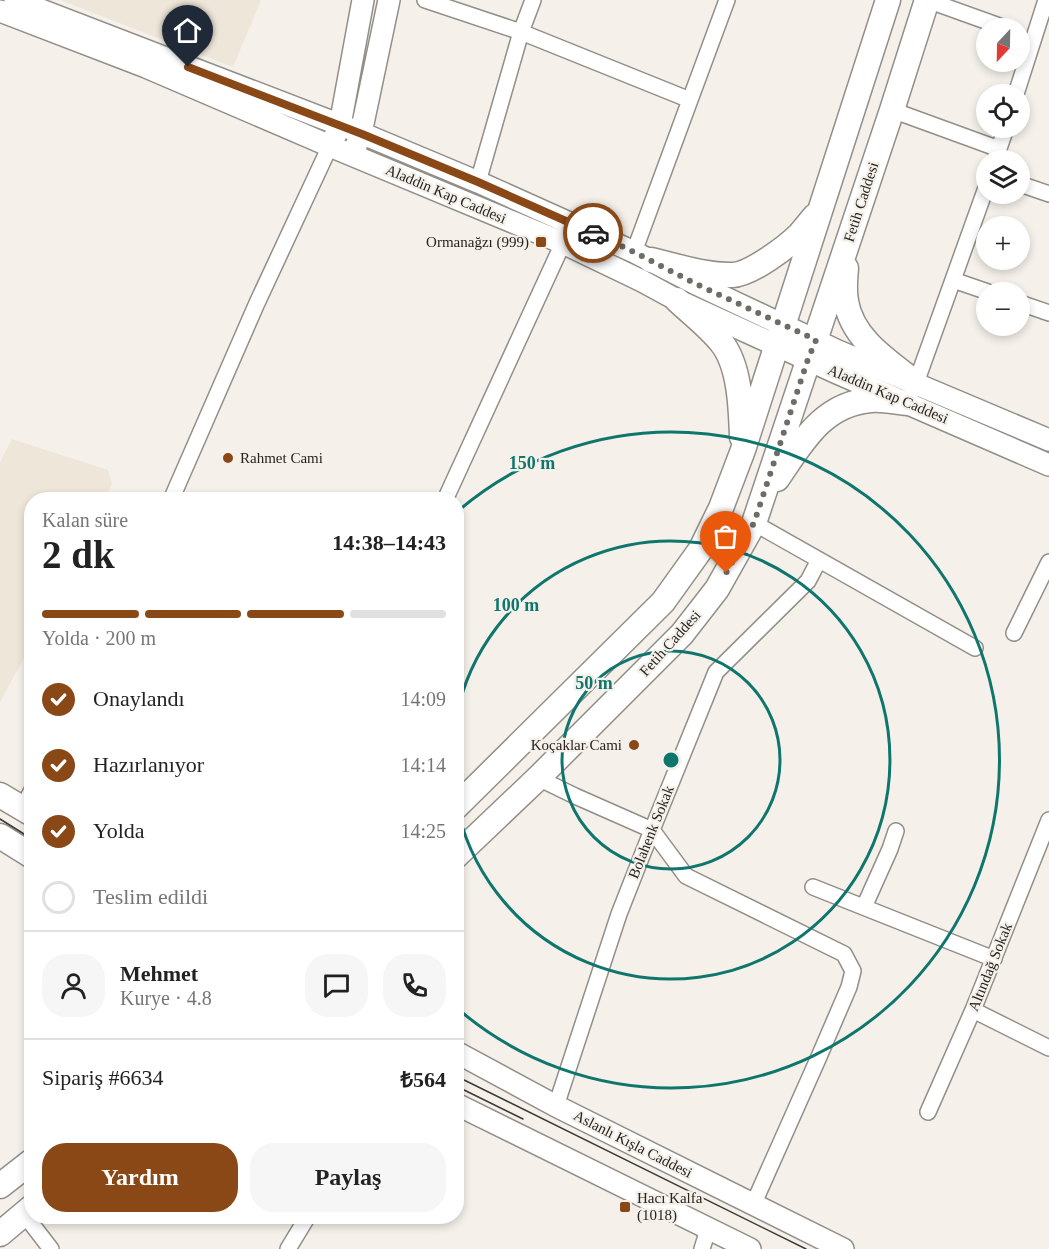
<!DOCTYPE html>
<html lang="tr">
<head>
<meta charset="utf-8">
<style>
	:root { --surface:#fff; --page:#f6f6f6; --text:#222; --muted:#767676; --line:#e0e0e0; --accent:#8a4817 }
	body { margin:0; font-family:Georgia,serif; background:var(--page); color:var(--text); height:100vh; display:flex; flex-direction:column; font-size:22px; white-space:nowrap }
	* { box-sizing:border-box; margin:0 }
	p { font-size:20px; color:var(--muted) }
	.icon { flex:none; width:33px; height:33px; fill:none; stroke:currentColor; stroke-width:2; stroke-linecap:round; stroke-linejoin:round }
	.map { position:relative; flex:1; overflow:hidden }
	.sheet { position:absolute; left:24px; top:492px; width:440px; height:732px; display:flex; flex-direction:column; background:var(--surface); border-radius:24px; box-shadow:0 3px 9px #0003 }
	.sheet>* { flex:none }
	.needle { width:39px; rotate:202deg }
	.controls { position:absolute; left:976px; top:18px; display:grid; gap:12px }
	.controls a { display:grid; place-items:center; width:54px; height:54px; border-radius:50%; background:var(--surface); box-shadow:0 3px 9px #0003; font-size:30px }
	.pin { position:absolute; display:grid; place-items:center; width:51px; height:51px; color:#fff; margin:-62px -26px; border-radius:50% 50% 50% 0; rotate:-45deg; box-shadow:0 0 6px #0007 }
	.pin .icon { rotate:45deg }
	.courier { position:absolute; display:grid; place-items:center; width:60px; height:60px; margin:-30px; border:4px solid #8a4817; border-radius:50%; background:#fff; color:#222; box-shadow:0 2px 8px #0007 }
	.summary em { font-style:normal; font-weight:800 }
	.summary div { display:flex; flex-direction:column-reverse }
	.summary { display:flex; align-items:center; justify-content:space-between; height:102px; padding:0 18px }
	h1 { font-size:39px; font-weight:800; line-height:45px }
	.bar { display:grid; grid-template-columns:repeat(4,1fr); gap:9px 6px; align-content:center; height:72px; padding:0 18px }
	.bar i { height:8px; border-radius:4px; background:var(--line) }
	.bar .selected { background:var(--accent) }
	.bar p { grid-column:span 4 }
	.line { display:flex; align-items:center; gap:15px; padding:0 18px; border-top:2px solid var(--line) }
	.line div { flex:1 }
	.round { display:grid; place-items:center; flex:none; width:63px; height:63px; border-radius:24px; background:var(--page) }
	ol { padding:0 18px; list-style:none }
	li { display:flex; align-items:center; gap:18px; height:66px }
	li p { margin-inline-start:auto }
	li .icon { padding:6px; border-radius:50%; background:var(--accent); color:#fff; stroke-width:4 }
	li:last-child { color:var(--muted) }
	li i { width:33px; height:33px; border:3px solid var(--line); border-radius:50% }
	.primary-button { display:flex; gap:12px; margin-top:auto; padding:12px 18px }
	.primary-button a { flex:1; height:69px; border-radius:24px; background:var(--accent); color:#fff; font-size:24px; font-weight:800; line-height:69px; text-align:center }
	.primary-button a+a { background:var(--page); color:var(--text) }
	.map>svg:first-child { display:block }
	.built { fill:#eee6d9 }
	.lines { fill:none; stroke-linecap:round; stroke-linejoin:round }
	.street-casing { stroke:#928e88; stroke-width:18 }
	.secondary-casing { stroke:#928e88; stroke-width:24 }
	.primary-casing { stroke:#928e88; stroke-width:27 }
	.street { stroke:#fff; stroke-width:15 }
	.secondary { stroke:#fff; stroke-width:21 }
	.primary { stroke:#fff; stroke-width:24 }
	.tram { stroke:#3a3936; stroke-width:1.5 }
	.done { stroke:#6e6c67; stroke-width:6; stroke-dasharray:0 10.8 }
	.route { stroke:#8a4817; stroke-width:8 }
	.ring { fill:none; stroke:#0f766e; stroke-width:3 }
	.poi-dot { fill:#8a4817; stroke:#f5f1ea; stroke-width:2 }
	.labels { text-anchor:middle; stroke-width:4.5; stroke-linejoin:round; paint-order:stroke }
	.street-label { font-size:15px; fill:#252421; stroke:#f5f1ea }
	.poi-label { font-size:15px; fill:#252421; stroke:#f5f1ea; text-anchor:end }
	.centre { fill:#0f766e; stroke:#f5f1ea; stroke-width:3 }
	.ring-label { font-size:18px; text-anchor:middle; font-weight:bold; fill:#0f766e; stroke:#f5f1ea; stroke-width:4.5; stroke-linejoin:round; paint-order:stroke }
</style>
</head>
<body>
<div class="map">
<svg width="1049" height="1249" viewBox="0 0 1049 1249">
	<rect width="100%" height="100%" fill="#f5f1ea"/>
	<path class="built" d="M60 0H261L233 67Z
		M12 439 108 470 112 484 104 499 32 500 31 645 0 702V462Z"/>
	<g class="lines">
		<g class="street-casing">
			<path id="street" d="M425 0 521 32 690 100 727 0
				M927 0 1005 28
				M1016 94 1046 0
				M892 110 999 149
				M995 160 1006 128
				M478 182 521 32 533 0
				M1020 184 1049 194
				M634 252 690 100
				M953 280 988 292
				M1020 303 1049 313
				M916 383 987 185
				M171 500 257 303 330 146
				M445 500 563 243
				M754 523 975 648
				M1014 633 1049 562
				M538 778 575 796 652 830 686 876 844 954 853 971 849 987 818 1059 753 1205
				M22 809 32 790
				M813 887 994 959
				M864 907 890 849 896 831
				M973 1010 1049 1048
				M556 1106 619 914 652 830 716 672 808 581 819 560
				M928 1112 973 1010 1049 820
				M24 1214 51 1249
				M288 1249 308 1216
				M702 1249 708 1229"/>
		</g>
		<g class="secondary-casing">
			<path id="secondary" d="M15 0 361 133 478 182 634 252 694 283 838 351 1049 440
				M0 11 146 67 330 146 563 243 642 281 677 300 837 373 1049 465
				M334 138 340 125 363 0
				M356 146 361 133 389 0
				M456 1052 556 1106 843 1249
				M456 1104 750 1249"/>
		</g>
		<g class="primary-casing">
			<path id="primary" d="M651 260C678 266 705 276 733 275 751 274 787 247 800 234 805 228 810 222 815 216
				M846 268C845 278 844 290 846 301 852 339 888 361 916 383
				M677 300C691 313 710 328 721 342 740 365 741 408 742 437
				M777 479C802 443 822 404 871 400 883 399 896 402 908 403
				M0 795 32 814
				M456 807 663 602 701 549 721 508 743 450 888 0
				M0 836 32 856
				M456 856 538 778 682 634 717 589 754 523 892 110 927 0
				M0 1186 32 1161
				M0 1234 32 1207"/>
		</g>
		<use href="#street" class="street"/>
		<use href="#secondary" class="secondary"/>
		<use href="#primary" class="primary"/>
		<path class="tram" d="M0 819 32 839
			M456 1076 806 1249
			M456 1086 523 1119"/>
	</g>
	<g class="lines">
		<path class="done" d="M593 233 634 252 694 283 816 340 808 359 754 523 726 573"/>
		<path class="route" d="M188 67 362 134 478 182 593 233"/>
	</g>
	<g class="ring">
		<circle cx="671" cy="760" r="109"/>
		<path d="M456 718A219 219 0 1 1 456 802"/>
		<path d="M458 511A328 328 0 1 1 458 1009"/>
	</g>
	<g class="poi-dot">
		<rect x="535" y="236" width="12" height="12" rx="3"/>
		<circle cx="228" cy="458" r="6"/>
		<circle cx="634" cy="745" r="6"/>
		<rect x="619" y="1201" width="12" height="12" rx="3"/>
	</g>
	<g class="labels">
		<g class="street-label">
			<text transform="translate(446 194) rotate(23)" y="5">Aladdin Kap Caddesi</text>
			<text transform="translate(861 202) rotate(-72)" y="5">Fetih Caddesi</text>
			<text transform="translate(888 394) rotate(23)" y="5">Aladdin Kap Caddesi</text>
			<text transform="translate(670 643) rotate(-48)" y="5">Fetih Caddesi</text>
			<text transform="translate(651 832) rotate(-68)" y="5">Bolahenk Sokak</text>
			<text transform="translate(990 967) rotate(-68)" y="5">Altındağ Sokak</text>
			<text transform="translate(633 1144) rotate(27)" y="5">Aslanlı Kışla Caddesi</text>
		</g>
		<g class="poi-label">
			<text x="529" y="247">Ormanağzı (999)</text>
			<text x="240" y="463" text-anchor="start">Rahmet Cami</text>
			<text x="622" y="750">Koçaklar Cami</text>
			<text x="637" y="1203" text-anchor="start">Hacı Kalfa<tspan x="637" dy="17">(1018)</tspan></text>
		</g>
	</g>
	<circle cx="671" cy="760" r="9" class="centre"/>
	<g class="ring-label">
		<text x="532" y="469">150 m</text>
		<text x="516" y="611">100 m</text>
		<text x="594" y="689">50 m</text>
	</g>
</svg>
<div class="controls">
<a><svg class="needle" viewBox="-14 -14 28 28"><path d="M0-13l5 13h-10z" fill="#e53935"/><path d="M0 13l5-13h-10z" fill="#767676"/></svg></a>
<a><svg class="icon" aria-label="locate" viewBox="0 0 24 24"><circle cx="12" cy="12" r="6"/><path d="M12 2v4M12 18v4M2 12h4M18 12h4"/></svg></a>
<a><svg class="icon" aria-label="layers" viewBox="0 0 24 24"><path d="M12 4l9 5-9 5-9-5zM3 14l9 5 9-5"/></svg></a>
<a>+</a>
<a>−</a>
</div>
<div class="pin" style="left:726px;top:573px;background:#ea580c"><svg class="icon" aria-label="bag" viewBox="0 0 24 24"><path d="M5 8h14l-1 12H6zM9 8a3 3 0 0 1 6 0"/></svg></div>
<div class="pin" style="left:188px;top:67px;background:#1f2937"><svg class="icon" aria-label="home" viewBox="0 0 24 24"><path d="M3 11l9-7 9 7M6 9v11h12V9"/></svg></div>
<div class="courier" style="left:593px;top:233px"><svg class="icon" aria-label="car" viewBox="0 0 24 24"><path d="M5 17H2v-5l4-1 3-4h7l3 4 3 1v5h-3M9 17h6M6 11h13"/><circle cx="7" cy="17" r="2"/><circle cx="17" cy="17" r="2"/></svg></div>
<section class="sheet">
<div class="summary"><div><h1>2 dk</h1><p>Kalan süre</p></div><em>14:38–14:43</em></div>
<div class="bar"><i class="selected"></i><i class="selected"></i><i class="selected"></i><i></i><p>Yolda · 200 m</p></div>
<ol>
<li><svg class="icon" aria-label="check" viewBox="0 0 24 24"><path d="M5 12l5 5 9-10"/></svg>Onaylandı<p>14:09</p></li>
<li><svg class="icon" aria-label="check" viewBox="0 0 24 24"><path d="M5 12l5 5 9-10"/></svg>Hazırlanıyor<p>14:14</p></li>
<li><svg class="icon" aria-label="check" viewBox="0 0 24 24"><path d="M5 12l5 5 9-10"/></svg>Yolda<p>14:25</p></li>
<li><i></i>Teslim edildi</li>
</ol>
<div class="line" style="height:108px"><a class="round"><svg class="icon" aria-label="person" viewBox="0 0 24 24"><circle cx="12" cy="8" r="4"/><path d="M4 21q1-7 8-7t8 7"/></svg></a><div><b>Mehmet</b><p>Kurye · 4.8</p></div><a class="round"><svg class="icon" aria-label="chat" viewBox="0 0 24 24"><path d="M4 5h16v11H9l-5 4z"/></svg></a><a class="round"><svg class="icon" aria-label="phone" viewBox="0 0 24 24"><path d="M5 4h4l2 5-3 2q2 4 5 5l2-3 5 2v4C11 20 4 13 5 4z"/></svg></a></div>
<div class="line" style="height:78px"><div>Sipariş #6634</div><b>₺564</b></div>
<div class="primary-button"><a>Yardım</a><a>Paylaş</a></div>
</section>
</div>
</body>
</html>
